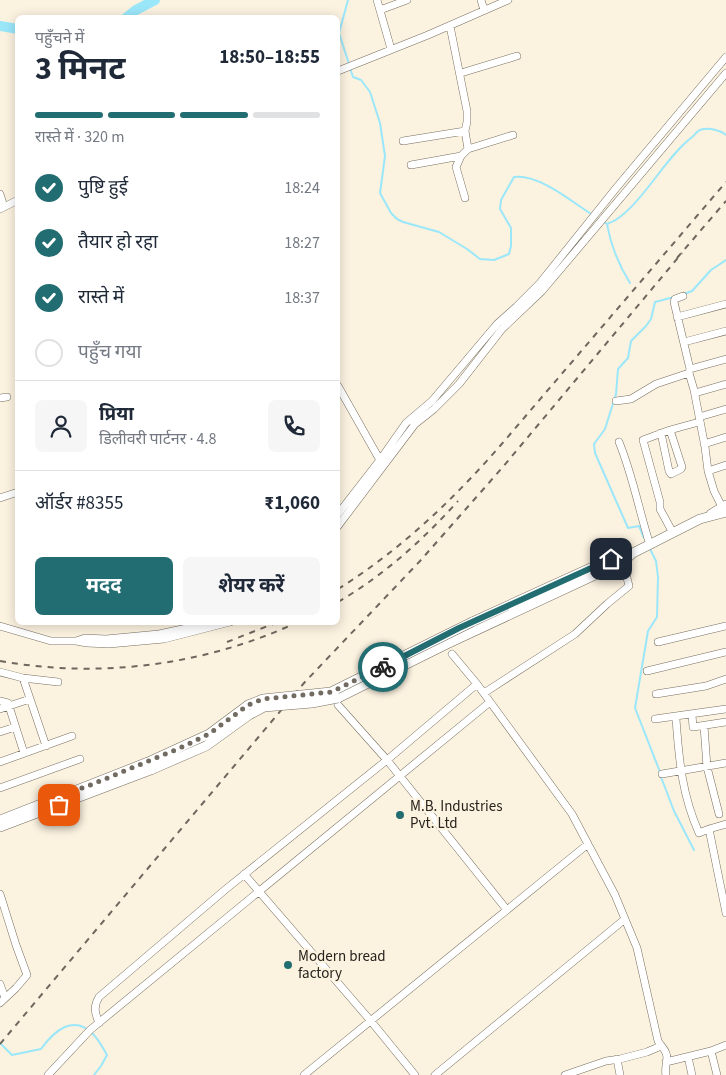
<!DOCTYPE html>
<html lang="hi">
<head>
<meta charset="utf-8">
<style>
	:root { --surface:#fff; --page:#f6f6f7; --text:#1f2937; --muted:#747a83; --line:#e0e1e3; --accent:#216d71 }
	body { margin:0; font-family:"Source Sans 3","Noto Sans Devanagari",sans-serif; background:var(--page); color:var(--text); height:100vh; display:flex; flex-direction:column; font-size:19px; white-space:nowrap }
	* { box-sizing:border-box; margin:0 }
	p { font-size:16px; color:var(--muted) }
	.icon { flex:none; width:28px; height:28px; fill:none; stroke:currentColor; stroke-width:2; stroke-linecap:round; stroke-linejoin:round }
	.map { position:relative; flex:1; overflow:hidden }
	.panel { position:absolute; left:15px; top:15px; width:325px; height:610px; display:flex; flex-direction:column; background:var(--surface); border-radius:8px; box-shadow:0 2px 12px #0003 }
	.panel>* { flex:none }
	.pin { position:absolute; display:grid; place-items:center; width:42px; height:42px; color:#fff; margin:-21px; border-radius:10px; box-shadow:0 2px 8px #0006 }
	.courier { position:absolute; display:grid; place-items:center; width:50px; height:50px; margin:-25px; border:4px solid #216d71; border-radius:50%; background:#fff; color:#222; box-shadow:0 1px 6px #0007 }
	.overview em { font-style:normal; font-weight:700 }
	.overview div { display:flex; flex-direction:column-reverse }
	.overview { display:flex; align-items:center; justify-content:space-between; height:85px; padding:0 20px }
	h1 { font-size:32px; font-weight:700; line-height:38px }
	.bar { display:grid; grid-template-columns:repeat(4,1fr); gap:8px 5px; align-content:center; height:60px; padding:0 20px }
	.bar i { height:6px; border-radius:4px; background:var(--line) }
	.bar .current { background:var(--accent) }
	.bar p { grid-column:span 4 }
	.line { display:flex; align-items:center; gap:12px; padding:0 20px; border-top:1px solid var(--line) }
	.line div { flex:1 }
	.round { display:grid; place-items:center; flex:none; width:52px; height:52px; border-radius:8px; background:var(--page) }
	ol { padding:0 20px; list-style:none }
	li { display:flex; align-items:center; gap:15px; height:55px }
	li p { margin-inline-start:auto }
	li .icon { padding:5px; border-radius:50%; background:var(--accent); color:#fff; stroke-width:4 }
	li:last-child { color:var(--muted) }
	li i { width:28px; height:28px; border:2px solid var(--line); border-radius:50% }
	.primary-button { display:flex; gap:10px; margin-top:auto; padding:10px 20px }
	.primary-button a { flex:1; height:58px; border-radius:8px; background:var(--accent); color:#fff; font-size:20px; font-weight:700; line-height:58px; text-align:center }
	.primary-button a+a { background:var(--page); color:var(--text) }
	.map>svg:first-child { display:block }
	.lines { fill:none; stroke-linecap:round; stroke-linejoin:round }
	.stream { stroke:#9be7fa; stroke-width:2 }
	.river { stroke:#9be7fa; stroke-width:10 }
	.minor-casing { stroke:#776f60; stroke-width:8 }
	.major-casing { stroke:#776f60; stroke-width:10 }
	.minor { stroke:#fff; stroke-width:7 }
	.major { stroke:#fff; stroke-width:9 }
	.rail { stroke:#6d675d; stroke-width:2; stroke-dasharray:6 6; stroke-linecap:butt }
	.major-bridge-casing { stroke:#776f60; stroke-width:10; stroke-linecap:butt }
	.major-bridge { stroke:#fff; stroke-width:9 }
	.done { stroke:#726b61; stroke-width:5; stroke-dasharray:0 9 }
	.route { stroke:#216d71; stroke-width:6 }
	.poi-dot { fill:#216d71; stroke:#fcf2e0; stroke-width:2 }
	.labels { text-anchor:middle; stroke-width:4.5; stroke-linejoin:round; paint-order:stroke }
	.poi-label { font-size:15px; fill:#27231d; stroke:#fcf2e0; text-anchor:start }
</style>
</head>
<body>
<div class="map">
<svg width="726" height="1075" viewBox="0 0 726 1075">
	<rect width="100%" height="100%" fill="#fcf2e0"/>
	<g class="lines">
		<path class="stream" d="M348 0 339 33 349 64
			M350 68 353 77 361 80 370 92 380 123 385 156 380 193 391 213 397 219 403 222 439 232 467 249 480 259 494 260 509 254 511 246V228L500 209 501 200 514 177C539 174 571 201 591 214
			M604 222 607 224C636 215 664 158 691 138 694 136 697 131 700 130 708 127 720 130 726 135
			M607 224C611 246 618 264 630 283
			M684 294 692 291 711 270 726 260
			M644 538 639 526 628 528 595 453 594 444 605 429 616 394 618 369 628 358 631 341 646 326 651 319 655 302 674 297
			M650 549 656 561 658 577 657 617 648 631 635 708 660 772
			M661 777 674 811 694 850
			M0 1043 12 1055 41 1049C54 1031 73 1014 93 1034 99 1040 103 1048 107 1055L101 1066 94 1075"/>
		<path class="river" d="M126 18 136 10 155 0
			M0 26 18 29"/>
		<g class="minor-casing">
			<path id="minor" d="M377 0 391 49
				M481 0 484 10
				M380 10 407 0
				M450 26 467 111V122L465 131 468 149 461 156 456 167 465 198
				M338 71 428 35 508 0
				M461 73 517 56
				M403 141 465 131
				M468 149 513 135
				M411 165 461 156
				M0 194 4 207
				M0 209 18 200
				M683 296 675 299 674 302 690 369 689 373 694 390 705 447 708 471 714 491 722 507
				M677 317 726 304
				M684 342 726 331
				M690 369 726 359
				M338 386 381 462
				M695 393 726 384
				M0 398 7 397
				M616 401 631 399 656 384 689 373
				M699 417 726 409
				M661 433 669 471 671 474 681 469 682 467 670 430
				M619 442C633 476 639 511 650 545
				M704 444 726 437
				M708 471 726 465
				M0 498 18 492
				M338 514 380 460 406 423 432 401 497 324 516 307 540 283 617 187 726 57
				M338 526 415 424 434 409 459 384 502 329 542 291 726 73
				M673 533 660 509V502L643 440 670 430 699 422
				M0 626 51 641H76L87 643 109 644 164 639 230 622
				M76 641 85 638 106 639 159 634 201 625
				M658 642 726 626
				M452 654 477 684 572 814 615 895 637 948 658 1041C661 1046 664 1048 666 1053 669 1060 664 1066 666 1075
				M647 671 726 652
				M0 672 23 678 58 682
				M23 678 46 746
				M484 693 575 634 607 604 629 586 622 558
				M656 694 706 686 726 679
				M0 701 8 703 24 753
				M338 705 387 760 507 910
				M0 709 30 699
				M726 709 676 716V719C679 760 682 795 699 833L709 829 726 913
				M692 715 693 727 726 722
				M655 719 676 716
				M704 726 707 767 719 814
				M0 732 15 727
				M0 762 72 736
				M662 774 726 763
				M0 788 80 759
				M709 829 726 824
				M244 874 370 1020 415 1075
				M0 894 16 945 27 975 16 988 0 1003
				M0 984 5 998
				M99 1023C95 1013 93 1007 99 997L226 889 387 760 477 684
				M688 1057 692 1075
				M617 1059 620 1075
				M666 1062 711 1051
				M48 1075 90 1030 490 702
				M304 1075 588 844
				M435 1075 625 919
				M565 1075 606 1061 620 1059 647 1052 661 1046
				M717 1075 711 1051 726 1045"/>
		</g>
		<g class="major-casing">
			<path id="major" d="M711 514 726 505
				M472 622 621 554 633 553
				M338 698 447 644 623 562 633 553 700 519 726 512
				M0 820 148 762
				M0 827 153 769"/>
		</g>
		<use href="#minor" class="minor"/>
		<use href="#major" class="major"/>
		<path class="rail" d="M677 258 726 201
			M338 589C399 551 452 501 500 446L726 182
			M338 602C384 575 422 541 458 501
			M227 642 278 622
			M0 661C101 679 206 665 298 622
			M0 1044 304 683 420 561 502 468 682 253"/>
		<g class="major-bridge-casing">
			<path id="major-bridge" d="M148 762 209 734 248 705 263 699 331 692 472 622
				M153 769 206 746 249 715 264 707 312 703 338 698"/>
		</g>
		<use href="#major-bridge" class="major-bridge"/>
	</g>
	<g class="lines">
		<path class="done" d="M59 805 56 797 88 786 180 748 209 734 248 705 263 699 331 692 383 667"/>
		<path class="route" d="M383 667 459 628 611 559"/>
	</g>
	<g class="poi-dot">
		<circle cx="400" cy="815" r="5"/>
		<circle cx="288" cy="965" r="5"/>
	</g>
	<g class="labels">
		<g class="poi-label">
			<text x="410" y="811">M.B. Industries<tspan x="410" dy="17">Pvt. Ltd</tspan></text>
			<text x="298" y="961">Modern bread<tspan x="298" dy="17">factory</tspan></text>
		</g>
	</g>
</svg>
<div class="pin" style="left:59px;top:805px;background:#ea580c"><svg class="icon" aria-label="bag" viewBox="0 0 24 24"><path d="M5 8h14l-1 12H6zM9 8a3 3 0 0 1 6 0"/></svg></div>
<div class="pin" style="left:611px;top:559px;background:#1f2937"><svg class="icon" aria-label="home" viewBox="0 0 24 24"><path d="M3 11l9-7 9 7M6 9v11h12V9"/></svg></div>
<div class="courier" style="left:383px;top:667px"><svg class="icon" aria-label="bike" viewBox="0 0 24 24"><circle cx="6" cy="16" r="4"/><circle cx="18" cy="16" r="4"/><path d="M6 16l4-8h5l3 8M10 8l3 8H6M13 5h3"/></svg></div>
<section class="panel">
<div class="overview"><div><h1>3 मिनट</h1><p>पहुँचने में</p></div><em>18:50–18:55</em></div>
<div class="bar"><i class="current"></i><i class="current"></i><i class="current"></i><i></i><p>रास्ते में · 320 m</p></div>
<ol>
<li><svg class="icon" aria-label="check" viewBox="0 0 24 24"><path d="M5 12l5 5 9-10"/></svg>पुष्टि हुई<p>18:24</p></li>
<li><svg class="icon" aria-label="check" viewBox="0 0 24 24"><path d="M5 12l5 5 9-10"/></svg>तैयार हो रहा<p>18:27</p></li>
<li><svg class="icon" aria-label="check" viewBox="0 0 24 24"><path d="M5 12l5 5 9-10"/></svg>रास्ते में<p>18:37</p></li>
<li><i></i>पहुँच गया</li>
</ol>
<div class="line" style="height:90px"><a class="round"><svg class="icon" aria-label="person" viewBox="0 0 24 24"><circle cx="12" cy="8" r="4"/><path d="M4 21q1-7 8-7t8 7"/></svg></a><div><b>प्रिया</b><p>डिलीवरी पार्टनर · 4.8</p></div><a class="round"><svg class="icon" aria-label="phone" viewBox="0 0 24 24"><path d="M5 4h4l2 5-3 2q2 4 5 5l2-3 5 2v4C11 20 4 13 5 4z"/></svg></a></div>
<div class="line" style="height:65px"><div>ऑर्डर #8355</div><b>₹1,060</b></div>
<div class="primary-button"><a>मदद</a><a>शेयर करें</a></div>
</section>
</div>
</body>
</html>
